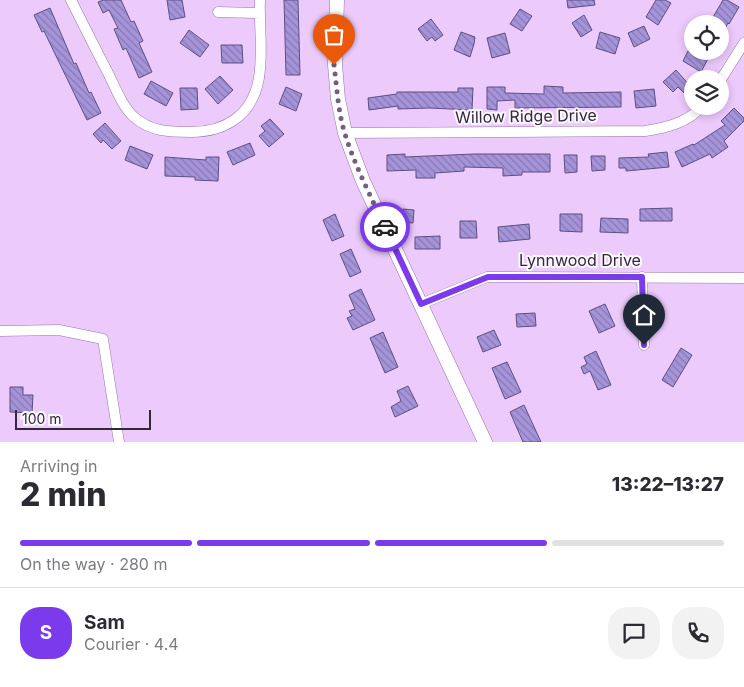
<!DOCTYPE html>
<html lang="en">
<head>
<meta charset="utf-8">
<style>
	:root { --surface:#fff; --page:#f2f2f3; --text:#2b2b33; --muted:#7c7c81; --line:#e1e1e2; --accent:#7c3aed }
	body { margin:0; font-family:Inter,sans-serif; background:var(--page); color:var(--text); height:100vh; display:flex; flex-direction:column; font-size:19px; white-space:nowrap }
	* { box-sizing:border-box; margin:0 }
	p { font-size:16px; color:var(--muted) }
	.icon { flex:none; width:28px; height:28px; fill:none; stroke:currentColor; stroke-width:2; stroke-linecap:round; stroke-linejoin:round }
	.map { position:relative; height:442px; overflow:hidden }
	.panel { display:flex; flex-direction:column; background:var(--surface); flex:1 }
	.panel>* { flex:none }
	.fabs { position:absolute; left:684px; top:15px; display:grid; gap:10px }
	.fabs a { display:grid; place-items:center; width:45px; height:45px; border-radius:50%; background:var(--surface); box-shadow:0 2px 8px #0003; font-size:25px }
	.scale { position:absolute; left:15px; bottom:12px; width:136px; box-sizing:border-box; padding-left:5px; border:2px solid #34273a; border-top:0; font-size:14px; line-height:18px; white-space:nowrap; color:#34273a; -webkit-text-stroke:4px #fbf8fd; paint-order:stroke }
	.pin { position:absolute; display:grid; place-items:center; width:42px; height:42px; color:#fff; margin:-51px -21px; border-radius:50% 50% 50% 0; rotate:-45deg; box-shadow:0 0 5px #0007 }
	.pin .icon { rotate:45deg }
	.courier { position:absolute; display:grid; place-items:center; width:50px; height:50px; margin:-25px; border:4px solid #7c3aed; border-radius:50%; background:#fff; color:#222; box-shadow:0 1px 6px #0007 }
	.headline em { font-style:normal; font-weight:800 }
	.headline div { display:flex; flex-direction:column-reverse }
	.headline { display:flex; align-items:center; justify-content:space-between; height:85px; padding:0 20px }
	h1 { font-size:32px; font-weight:800; line-height:38px }
	.bar { display:grid; grid-template-columns:repeat(4,1fr); gap:8px 5px; align-content:center; height:60px; padding:0 20px }
	.bar i { height:6px; border-radius:4px; background:var(--line) }
	.bar .active { background:var(--accent) }
	.bar p { grid-column:span 4 }
	.line { display:flex; align-items:center; gap:12px; padding:0 20px; border-top:1px solid var(--line) }
	.line div { flex:1 }
	.round { display:grid; place-items:center; flex:none; width:52px; height:52px; border-radius:20px; background:var(--page) }
	.map>svg:first-child { display:block }
	.building { fill:url(#building-back-hatch); stroke:#5c5080 }
	.lines { fill:none; stroke-linecap:round; stroke-linejoin:round }
	.street-casing { stroke:#9576a4; stroke-width:11 }
	.secondary-casing { stroke:#9576a4; stroke-width:15 }
	.street { stroke:#fff; stroke-width:10 }
	.secondary { stroke:#fff; stroke-width:14 }
	.done { stroke:#74607e; stroke-width:5; stroke-dasharray:0 9 }
	.route { stroke:#7c3aed; stroke-width:6 }
	.labels { text-anchor:middle; stroke-width:4; stroke-linejoin:round; paint-order:stroke }
	.street-label { font-size:16px; fill:#34273a; stroke:#fbf8fd }
</style>
</head>
<body>
<div class="map">
<svg width="744" height="442" viewBox="0 0 744 442">
	<defs>
		<pattern id="building-back-hatch" width="6" height="6" patternUnits="userSpaceOnUse" patternTransform="scale(1.25)"><rect width="6" height="6" fill="#a594da"/><path d="M-1 5l2 2M0 0l6 6M5-1l2 2" fill="none" stroke="#8779b2"/></pattern>
	</defs>
	<rect width="100%" height="100%" fill="#eccafc"/>
	<path class="building" d="M103 0H121L131 22 134 21 143 41 139 43 152 72 139 78 126 48 123 50 114 29 118 28 109 10 103 13 98 2Z
		M167 0H182L185 17 170 20Z
		M284 0H298L300 75H286Z
		M567 0H594L595 5 568 8Z
		M656 0H665L671 3 658 25 646 17Z
		M723 0H727L739 7 729 24 728 23 720 37V24H709Z
		M50 8 74 64 76 63 89 93 91 92 101 113 87 120 44 31 42 32 34 15Z
		M520 9 532 16 522 31 510 24Z
		M584 15 592 30 581 37 572 23Z
		M431 19 443 35 435 41 432 37 427 41 418 29Z
		M644 26 650 39 634 47 628 33Z
		M189 30 209 45 200 57 180 43Z
		M461 32 475 37 474 44 470 57 454 50Z
		M600 32 620 38 615 54 596 48Z
		M505 33 510 53 492 58 487 38Z
		M221 45H242L243 63H222Z
		M688 51H702L710 55 701 72 683 61Z
		M676 70 691 87 684 93 678 87 673 92 663 82Z
		M220 76 233 90 218 104 205 89Z
		M151 81 173 93 166 106 144 94Z
		M544 86 563 87V93L621 92V107L515 108V100L497 101V110L487 109V87H505V93L544 94Z
		M286 87 302 94 296 111 279 104Z
		M180 88H197L198 109 181 110Z
		M458 88H473L472 110 429 108 398 109V106L369 110 368 98 397 94V92H458Z
		M654 89 656 106 636 108 634 91Z
		M734 108 744 118V121L724 141 728 147 712 158 710 154 682 167 675 152 693 144 694 145 725 125 721 121Z
		M270 119 284 134 269 147 259 136 265 131 261 126Z
		M105 123 121 141 112 149 103 140 101 143 93 134Z
		M250 143 255 155 233 165 227 152Z
		M130 146 153 155 147 169 125 160Z
		M667 152 669 167 626 171V168H619V158L649 157 648 154Z
		M405 154V157L474 154H550V172H522V175L503 176V168L464 167V171L435 173V178H416V170L387 171V155Z
		M564 155H577V172L565 173Z
		M591 156H605V170L592 171Z
		M165 157 206 160V157H219L218 181 195 180V177L165 176Z
		M672 208V221H640V209Z
		M403 209 414 210 413 223 402 222Z
		M335 214 344 236 332 241 323 220Z
		M560 214H582V232L560 231Z
		M601 218 628 219V233L600 232Z
		M460 221H476L477 238H460Z
		M529 224 530 239 499 242 498 227Z
		M440 236V249H415V237Z
		M351 249 361 272 350 277 340 254Z
		M361 289 375 320 353 330 347 318 352 316 349 311 355 309 349 295Z
		M605 304 615 326 599 333 589 311Z
		M535 313 536 326 517 327 516 314Z
		M494 330 501 345 483 352 477 337Z
		M383 332 398 367 385 373 370 338Z
		M681 348 692 355 673 387 662 380Z
		M596 351 611 385 598 390 590 371 584 374 581 367 587 364 584 357Z
		M507 362 521 392 505 399 492 368Z
		M408 386 418 406 395 417 391 407 401 401 397 391Z
		M10 387H23V395H33L32 413 10 412Z
		M524 405 541 442H523L510 412Z"/>
	<g class="lines">
		<g class="street-casing">
			<path id="street" d="M71 0C83 24 95 48 107 71 115 86 121 105 134 117 151 132 170 132 191 132 206 132 221 129 234 120 272 94 258 39 260 0
				M218 12 260 13
				M720 81 744 43
				M345 133 645 131C665 128 688 123 702 106
				M642 277 644 345
				M421 304 487 277 744 278
				M0 331 59 330 103 339 119 442"/>
		</g>
		<g class="secondary-casing">
			<path id="secondary" d="M337 0 335 65 338 99 345 133 363 181 485 442"/>
		</g>
		<use href="#street" class="street"/>
		<use href="#secondary" class="secondary"/>
	</g>
	<g class="lines">
		<path class="done" d="M334 65C337 88 338 112 345 134 355 166 371 197 385 227"/>
		<path class="route" d="M385 227 421 304 488 277H642L644 345"/>
	</g>
	<g class="labels">
		<g class="street-label">
			<text transform="translate(526 116) rotate(-1)" y="6">Willow Ridge Drive</text>
			<text x="580" y="266">Lynnwood Drive</text>
		</g>
	</g>
</svg>
<div class="fabs">
<a><svg class="icon" aria-label="locate" viewBox="0 0 24 24"><circle cx="12" cy="12" r="6"/><path d="M12 2v4M12 18v4M2 12h4M18 12h4"/></svg></a>
<a><svg class="icon" aria-label="layers" viewBox="0 0 24 24"><path d="M12 4l9 5-9 5-9-5zM3 14l9 5 9-5"/></svg></a>
</div>
<div class="scale">100 m</div>
<div class="pin" style="left:334px;top:65px;background:#ea580c"><svg class="icon" aria-label="bag" viewBox="0 0 24 24"><path d="M5 8h14l-1 12H6zM9 8a3 3 0 0 1 6 0"/></svg></div>
<div class="pin" style="left:644px;top:345px;background:#1f2937"><svg class="icon" aria-label="home" viewBox="0 0 24 24"><path d="M3 11l9-7 9 7M6 9v11h12V9"/></svg></div>
<div class="courier" style="left:385px;top:227px"><svg class="icon" aria-label="car" viewBox="0 0 24 24"><path d="M5 17H2v-5l4-1 3-4h7l3 4 3 1v5h-3M9 17h6M6 11h13"/><circle cx="7" cy="17" r="2"/><circle cx="17" cy="17" r="2"/></svg></div>
</div>
<section class="panel">
<div class="headline"><div><h1>2 min</h1><p>Arriving in</p></div><em>13:22–13:27</em></div>
<div class="bar"><i class="active"></i><i class="active"></i><i class="active"></i><i></i><p>On the way · 280 m</p></div>
<div class="line" style="height:90px"><b class="round" style="background:var(--accent);color:#fff">S</b><div><b>Sam</b><p>Courier · 4.4</p></div><a class="round"><svg class="icon" aria-label="chat" viewBox="0 0 24 24"><path d="M4 5h16v11H9l-5 4z"/></svg></a><a class="round"><svg class="icon" aria-label="phone" viewBox="0 0 24 24"><path d="M5 4h4l2 5-3 2q2 4 5 5l2-3 5 2v4C11 20 4 13 5 4z"/></svg></a></div>
</section>
</body>
</html>
